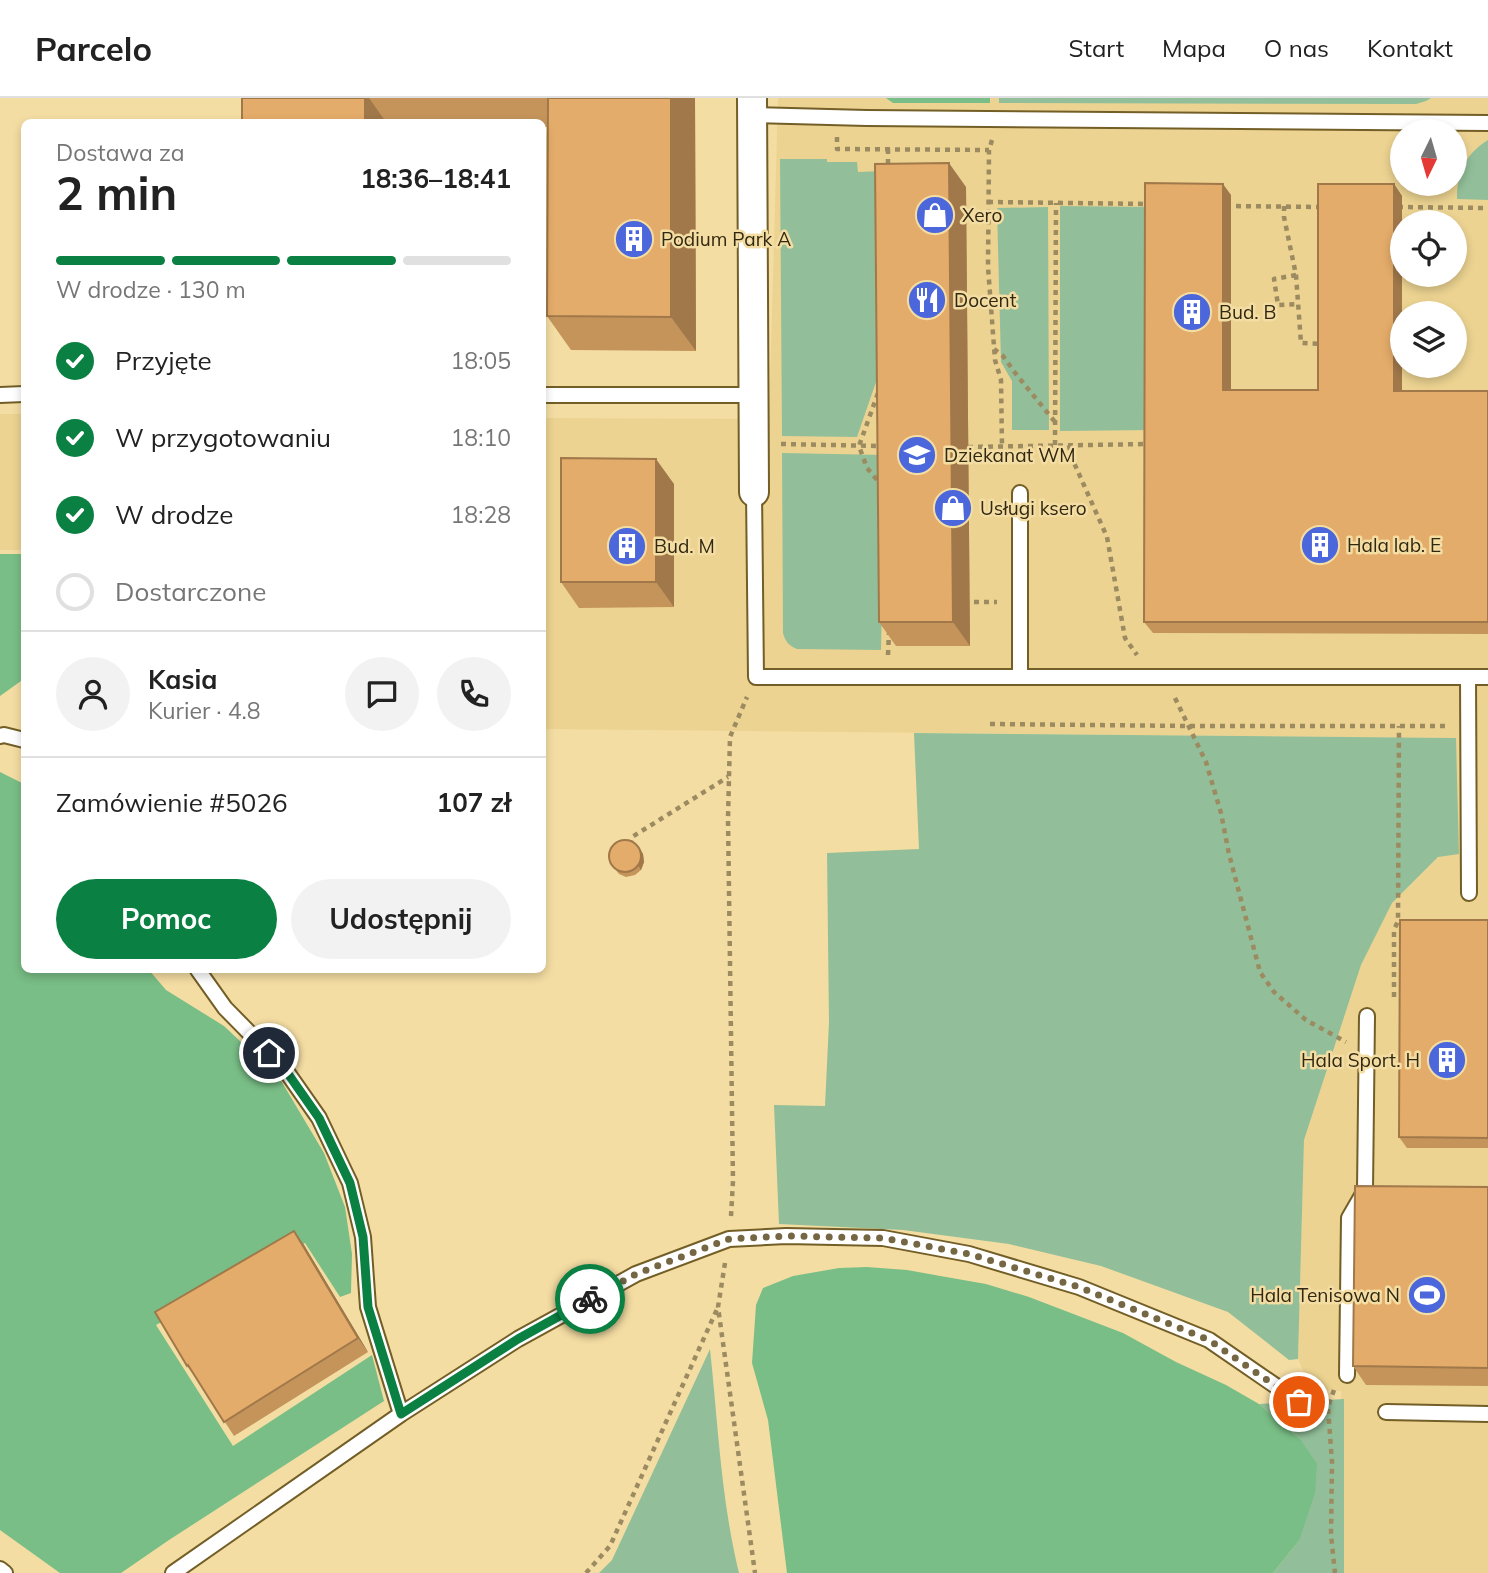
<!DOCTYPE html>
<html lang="pl">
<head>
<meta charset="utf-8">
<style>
	:root { --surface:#fff; --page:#f2f2f2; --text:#222; --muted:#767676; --line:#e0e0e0; --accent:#0b8043 }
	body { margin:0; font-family:Mulish,sans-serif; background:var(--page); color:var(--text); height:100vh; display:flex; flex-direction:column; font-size:26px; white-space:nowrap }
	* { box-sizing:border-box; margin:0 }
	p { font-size:23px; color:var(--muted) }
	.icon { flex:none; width:38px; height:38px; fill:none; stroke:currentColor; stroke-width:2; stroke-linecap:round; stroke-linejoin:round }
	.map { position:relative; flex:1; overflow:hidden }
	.side { position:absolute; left:21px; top:21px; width:525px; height:854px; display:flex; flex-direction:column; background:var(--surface); border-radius:10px; box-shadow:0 4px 10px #0003 }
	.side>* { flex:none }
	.needle { width:46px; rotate:185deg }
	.buttons { position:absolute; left:1390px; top:21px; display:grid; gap:14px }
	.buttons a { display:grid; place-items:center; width:77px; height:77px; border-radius:50%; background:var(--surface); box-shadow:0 4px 10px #0003; font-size:35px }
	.pin { position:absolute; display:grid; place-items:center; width:60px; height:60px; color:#fff; margin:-30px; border:4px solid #fff; border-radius:50%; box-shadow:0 2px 7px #0007 }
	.courier { position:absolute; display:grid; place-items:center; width:70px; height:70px; margin:-35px; border:5px solid #0b8043; border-radius:50%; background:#fff; color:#222; box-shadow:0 2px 9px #0007 }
	.headline em { font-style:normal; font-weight:700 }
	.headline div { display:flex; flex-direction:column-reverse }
	.headline { display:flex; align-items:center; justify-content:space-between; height:119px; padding:0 35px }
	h1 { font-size:46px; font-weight:700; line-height:52px }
	.bar { display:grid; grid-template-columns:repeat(4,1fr); gap:10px 7px; align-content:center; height:84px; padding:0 35px }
	.bar i { height:9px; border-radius:5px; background:var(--line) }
	.bar .active { background:var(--accent) }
	.bar p { grid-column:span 4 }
	.line { display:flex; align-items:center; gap:18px; padding:0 35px; border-top:2px solid var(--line) }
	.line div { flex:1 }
	.round { display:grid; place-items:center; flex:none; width:74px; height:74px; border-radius:37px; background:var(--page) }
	ol { padding:0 35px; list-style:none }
	li { display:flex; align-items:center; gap:21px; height:77px }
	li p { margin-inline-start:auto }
	li .icon { padding:7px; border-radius:50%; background:var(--accent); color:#fff; stroke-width:4 }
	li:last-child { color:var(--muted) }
	li i { width:38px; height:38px; border:4px solid var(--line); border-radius:50% }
	.cta { display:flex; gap:14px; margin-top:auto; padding:14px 35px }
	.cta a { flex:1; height:80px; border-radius:42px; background:var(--accent); color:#fff; font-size:28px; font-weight:700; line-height:80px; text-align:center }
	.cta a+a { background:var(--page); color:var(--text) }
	header { display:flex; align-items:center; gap:42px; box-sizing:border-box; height:98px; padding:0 35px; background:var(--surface); border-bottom:2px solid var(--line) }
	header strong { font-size:33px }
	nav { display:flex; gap:38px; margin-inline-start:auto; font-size:24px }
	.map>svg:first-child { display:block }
	.built { fill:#ecd391; fill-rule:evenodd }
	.green { fill:#92bf99 }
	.forest { fill:#79be86 }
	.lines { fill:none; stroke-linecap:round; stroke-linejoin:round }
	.service-casing { stroke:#725e26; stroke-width:18 }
	.minor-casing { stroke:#725e26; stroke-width:32 }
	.path { stroke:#9c8b61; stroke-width:4.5; stroke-dasharray:5 5; stroke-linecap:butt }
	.service { stroke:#fff; stroke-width:14 }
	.minor { stroke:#fff; stroke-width:28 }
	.wall { fill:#c4945b }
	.shaded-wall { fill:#a0784a }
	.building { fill:#e4ac6a; stroke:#a0784a; stroke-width:2 }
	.done { stroke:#756744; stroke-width:7; stroke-dasharray:0 12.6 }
	.route { stroke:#0b8043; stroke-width:9 }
	.labels { text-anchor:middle; stroke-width:5; stroke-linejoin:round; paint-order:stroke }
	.poi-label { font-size:19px; fill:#312811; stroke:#f4dda3; text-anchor:start }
</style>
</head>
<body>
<header>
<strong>Parcelo</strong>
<nav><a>Start</a><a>Mapa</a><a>O nas</a><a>Kontakt</a></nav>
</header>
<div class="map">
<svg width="1488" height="1475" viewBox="0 0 1488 1475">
	<rect width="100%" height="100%" fill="#f4dda3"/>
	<path class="built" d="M778 0H1488V1475H1340L1341 1293 1312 1292 1298 1261 1304 1042 1361 867 1392 805 1438 759 1456 640 543 631V320L769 321ZM1402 33H1454V86H1402ZM1402 124H1454V177H1402ZM1402 215H1454V268H1402Z
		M0 316H24V452H0Z"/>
	<path class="green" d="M999 0H1431L1426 3 1416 6 999 5Z
		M1488 42V102L1457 101C1457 75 1465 56 1488 42Z
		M780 61H827V64H857L858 74 883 73 885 258 857 339 782 338Z
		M1060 108 1154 109 1153 332 1060 333Z
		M1048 109 1049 332H1012V283L1001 264 997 110Z
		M782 355 885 357 881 552 797 551C789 548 785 543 783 535Z
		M914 635 1456 640 1459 756 1438 759 1392 805 1361 867 1304 1042 1298 1261 1289 1262 1228 1214 1101 1168 1009 1146 903 1132 779 1126 774 1007 825 1008 829 924 827 755 919 751Z
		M710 1251C718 1325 721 1402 739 1475H599L612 1462Z
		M1344 1301V1475H1273L1299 1443 1300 1341 1259 1306Z"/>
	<path class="forest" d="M886 0H990V5H893Z
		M0 456H24V577L21 583 0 598Z
		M0 674 24 686V872H149L166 892 224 928 280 981 324 1055 345 1109 352 1156 351 1195 340 1199 305 1145 156 1227 233 1348 372 1257 384 1303 169 1442 121 1475H60L0 1432Z
		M867 1169 907 1172 946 1179 986 1186 1029 1199 1123 1235 1176 1264 1226 1287 1259 1306 1300 1341 1317 1366 1315 1395 1299 1443 1273 1475H787L768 1322 752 1265 756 1207 763 1190 793 1178 839 1170Z"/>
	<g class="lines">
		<g class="service-casing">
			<path id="service" d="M752 17 867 20 1488 25
				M0 297 24 296
				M542 297H753
				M754 394 756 579H1488
				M1020 579V395
				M1468 579 1469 795
				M0 638 4 637 24 642
				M198 872 225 910 284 970 319 1020 350 1085 363 1139 368 1209 401 1316
				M1365 1092 1367 918
				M1347 1277 1349 1120 1364 1094
				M1386 1314 1488 1316
				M0 1471 5 1475
				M173 1475 401 1316 518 1241 636 1176 729 1141 786 1138 883 1140 969 1156 1079 1189 1209 1242 1299 1304"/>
		</g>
		<g class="minor-casing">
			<path id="minor" d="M752 0 754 394"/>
		</g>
		<path class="path" d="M837 39V51L989 52
			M992 42 989 52 988 169 995 262 1001 282 1002 348
			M888 51V71
			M988 104 1151 106
			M1226 108 1323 109
			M1284 108V119L1296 177 1301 245 1323 246
			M1398 109 1488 110
			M1296 177 1274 181 1278 207 1299 206
			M994 251 1003 258 1016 276 1055 324
			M878 295 859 348 867 370 882 388
			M781 346 880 348
			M1055 347 1056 105
			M1069 347 1071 358 1107 439 1125 540 1137 557
			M968 349 1149 346
			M974 504H997
			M888 557 889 535
			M1175 600 1206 664 1221 715 1229 756 1260 874 1274 894 1306 922 1346 944
			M990 626 1189 628H1445
			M630 747 632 739 728 679
			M1394 899V832L1398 823 1399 628
			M731 1118 733 1083 728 720 730 639 747 599
			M725 1165 718 1209 755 1475
			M1334 1292 1328 1309 1332 1364 1331 1437 1335 1475
			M586 1475 610 1448 718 1209"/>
		<use href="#service" class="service"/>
		<use href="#minor" class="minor"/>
	</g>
	<path class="wall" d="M242 0H695L696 253 571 252 547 218 548 29H542V24H242Z
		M1394 86 1402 98V293H1488V536L1153 535 1144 524 1231 97V292H1318Z
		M966 89 970 548H896L879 524Z
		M674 386V509L579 510 561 484Z
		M640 751 643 756 644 764 641 772 635 777 626 779 619 776 610 764Z
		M1488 822V1050H1407L1399 1039Z
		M1488 1089V1288L1366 1287 1353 1268Z
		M294 1133 304 1147 368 1254 234 1338 197 1281 187 1268Z"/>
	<path class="shaded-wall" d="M365 0H369L386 24H365Z
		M671 0H695L696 253 671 219Z
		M949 65 966 89 970 548 953 524Z
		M1223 86 1231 97V304L1223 292Z
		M1394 86 1402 98V304L1394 293Z
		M656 361 674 386V509L656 484Z
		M640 751 643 756 644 764 641 772 638 767Z
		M294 1133 304 1147 368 1254 358 1240Z"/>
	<path class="building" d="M242 0H365V24H242Z
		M548 0H671V219L547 218Z
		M949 65 953 524H879L875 66Z
		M1145 85 1223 86V292H1318V86H1394V293H1488V524H1144Z
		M561 360 656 361V484H561Z
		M609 758a16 16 0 1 1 32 0a16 16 0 1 1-32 0Z
		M1400 822H1488V1040L1399 1039Z
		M1355 1088 1488 1089V1270L1353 1268Z
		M294 1133 358 1240 224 1324 188 1267 187 1268 155 1214Z"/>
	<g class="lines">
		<path class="done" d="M590 1201 636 1176 729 1141 786 1138 883 1140 969 1156 1079 1189 1209 1242 1299 1304"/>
		<path class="route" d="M269 955 284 970 319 1020 350 1085 363 1139 368 1209 401 1316 518 1241 590 1201"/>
	</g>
	<defs>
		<g id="shop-disc" transform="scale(2.0125)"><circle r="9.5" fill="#4b67db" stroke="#f4dda3"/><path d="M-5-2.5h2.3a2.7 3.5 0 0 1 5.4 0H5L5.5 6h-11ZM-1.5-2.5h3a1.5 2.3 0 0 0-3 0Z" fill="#fff"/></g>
		<g id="building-disc" transform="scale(2.0125)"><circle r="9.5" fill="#4b67db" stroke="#f4dda3"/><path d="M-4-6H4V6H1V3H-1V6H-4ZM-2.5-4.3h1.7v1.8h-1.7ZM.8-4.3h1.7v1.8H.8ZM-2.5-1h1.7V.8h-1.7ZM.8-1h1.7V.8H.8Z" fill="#fff"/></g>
		<g id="restaurant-disc" transform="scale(2.0125)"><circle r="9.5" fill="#4b67db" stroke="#f4dda3"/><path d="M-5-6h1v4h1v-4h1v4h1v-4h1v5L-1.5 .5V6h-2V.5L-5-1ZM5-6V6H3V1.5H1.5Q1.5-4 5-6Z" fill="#fff"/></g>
		<g id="university-disc" transform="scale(2.0125)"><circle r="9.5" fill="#4b67db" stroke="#f4dda3"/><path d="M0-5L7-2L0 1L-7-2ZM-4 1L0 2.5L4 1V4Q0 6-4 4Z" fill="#fff"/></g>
		<g id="stadium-disc" transform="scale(2.0125)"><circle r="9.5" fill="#4b67db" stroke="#f4dda3"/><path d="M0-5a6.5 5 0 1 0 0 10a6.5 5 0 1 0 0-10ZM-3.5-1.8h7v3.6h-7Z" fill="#fff"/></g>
	</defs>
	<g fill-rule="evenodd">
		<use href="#shop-disc" x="935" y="117"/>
		<use href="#building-disc" x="634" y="141"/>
		<use href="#restaurant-disc" x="927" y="202"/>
		<use href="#building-disc" x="1192" y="214"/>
		<use href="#university-disc" x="917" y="357"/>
		<use href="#shop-disc" x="953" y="410"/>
		<use href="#building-disc" x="1320" y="447"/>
		<use href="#building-disc" x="627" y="448"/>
		<use href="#building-disc" x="1447" y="962"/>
		<use href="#stadium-disc" x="1427" y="1197"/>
	</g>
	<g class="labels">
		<g class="poi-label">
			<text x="962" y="124">Xero</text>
			<text x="661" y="148">Podium Park A</text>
			<text x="954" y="209">Docent</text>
			<text x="1219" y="221">Bud. B</text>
			<text x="944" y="364">Dziekanat WM</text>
			<text x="980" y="417">Usługi ksero</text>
			<text x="1347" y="454">Hala lab. E</text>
			<text x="654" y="455">Bud. M</text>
			<text x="1420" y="969" text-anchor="end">Hala Sport. H</text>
			<text x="1400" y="1204" text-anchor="end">Hala Tenisowa N</text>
		</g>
	</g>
</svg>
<div class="buttons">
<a><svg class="needle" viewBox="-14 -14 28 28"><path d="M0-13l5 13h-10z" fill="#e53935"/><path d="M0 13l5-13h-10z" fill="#767676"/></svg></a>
<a><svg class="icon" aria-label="locate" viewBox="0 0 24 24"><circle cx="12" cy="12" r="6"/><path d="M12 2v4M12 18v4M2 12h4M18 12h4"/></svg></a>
<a><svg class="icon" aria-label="layers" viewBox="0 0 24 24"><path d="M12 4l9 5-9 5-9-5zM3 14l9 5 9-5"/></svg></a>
</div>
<div class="pin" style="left:1299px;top:1304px;background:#ea580c"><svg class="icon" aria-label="bag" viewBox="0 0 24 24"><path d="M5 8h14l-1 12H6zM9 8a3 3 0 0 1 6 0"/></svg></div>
<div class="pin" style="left:269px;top:955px;background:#1f2937"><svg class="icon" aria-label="home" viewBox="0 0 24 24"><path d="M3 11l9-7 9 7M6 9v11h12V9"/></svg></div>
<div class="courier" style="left:590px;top:1201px"><svg class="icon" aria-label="bike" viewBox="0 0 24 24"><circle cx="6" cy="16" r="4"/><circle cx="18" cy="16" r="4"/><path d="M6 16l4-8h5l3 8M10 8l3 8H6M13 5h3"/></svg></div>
<section class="side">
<div class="headline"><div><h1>2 min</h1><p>Dostawa za</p></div><em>18:36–18:41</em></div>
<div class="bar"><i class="active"></i><i class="active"></i><i class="active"></i><i></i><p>W drodze · 130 m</p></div>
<ol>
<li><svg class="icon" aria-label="check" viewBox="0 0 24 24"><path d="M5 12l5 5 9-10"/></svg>Przyjęte<p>18:05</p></li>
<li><svg class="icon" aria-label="check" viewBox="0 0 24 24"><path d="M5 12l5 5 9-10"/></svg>W przygotowaniu<p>18:10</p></li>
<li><svg class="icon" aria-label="check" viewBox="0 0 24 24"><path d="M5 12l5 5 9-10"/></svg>W drodze<p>18:28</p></li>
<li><i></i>Dostarczone</li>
</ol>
<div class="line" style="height:126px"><a class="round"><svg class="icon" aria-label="person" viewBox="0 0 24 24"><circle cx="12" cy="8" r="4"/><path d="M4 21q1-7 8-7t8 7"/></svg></a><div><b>Kasia</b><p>Kurier · 4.8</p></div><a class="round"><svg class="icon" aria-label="chat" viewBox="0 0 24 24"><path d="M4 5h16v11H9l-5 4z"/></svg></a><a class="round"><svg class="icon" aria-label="phone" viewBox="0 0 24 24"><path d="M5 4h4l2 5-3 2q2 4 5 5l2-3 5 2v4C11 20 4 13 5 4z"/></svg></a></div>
<div class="line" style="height:91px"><div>Zamówienie #5026</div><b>107 zł</b></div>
<div class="cta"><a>Pomoc</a><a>Udostępnij</a></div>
</section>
</div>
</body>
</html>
